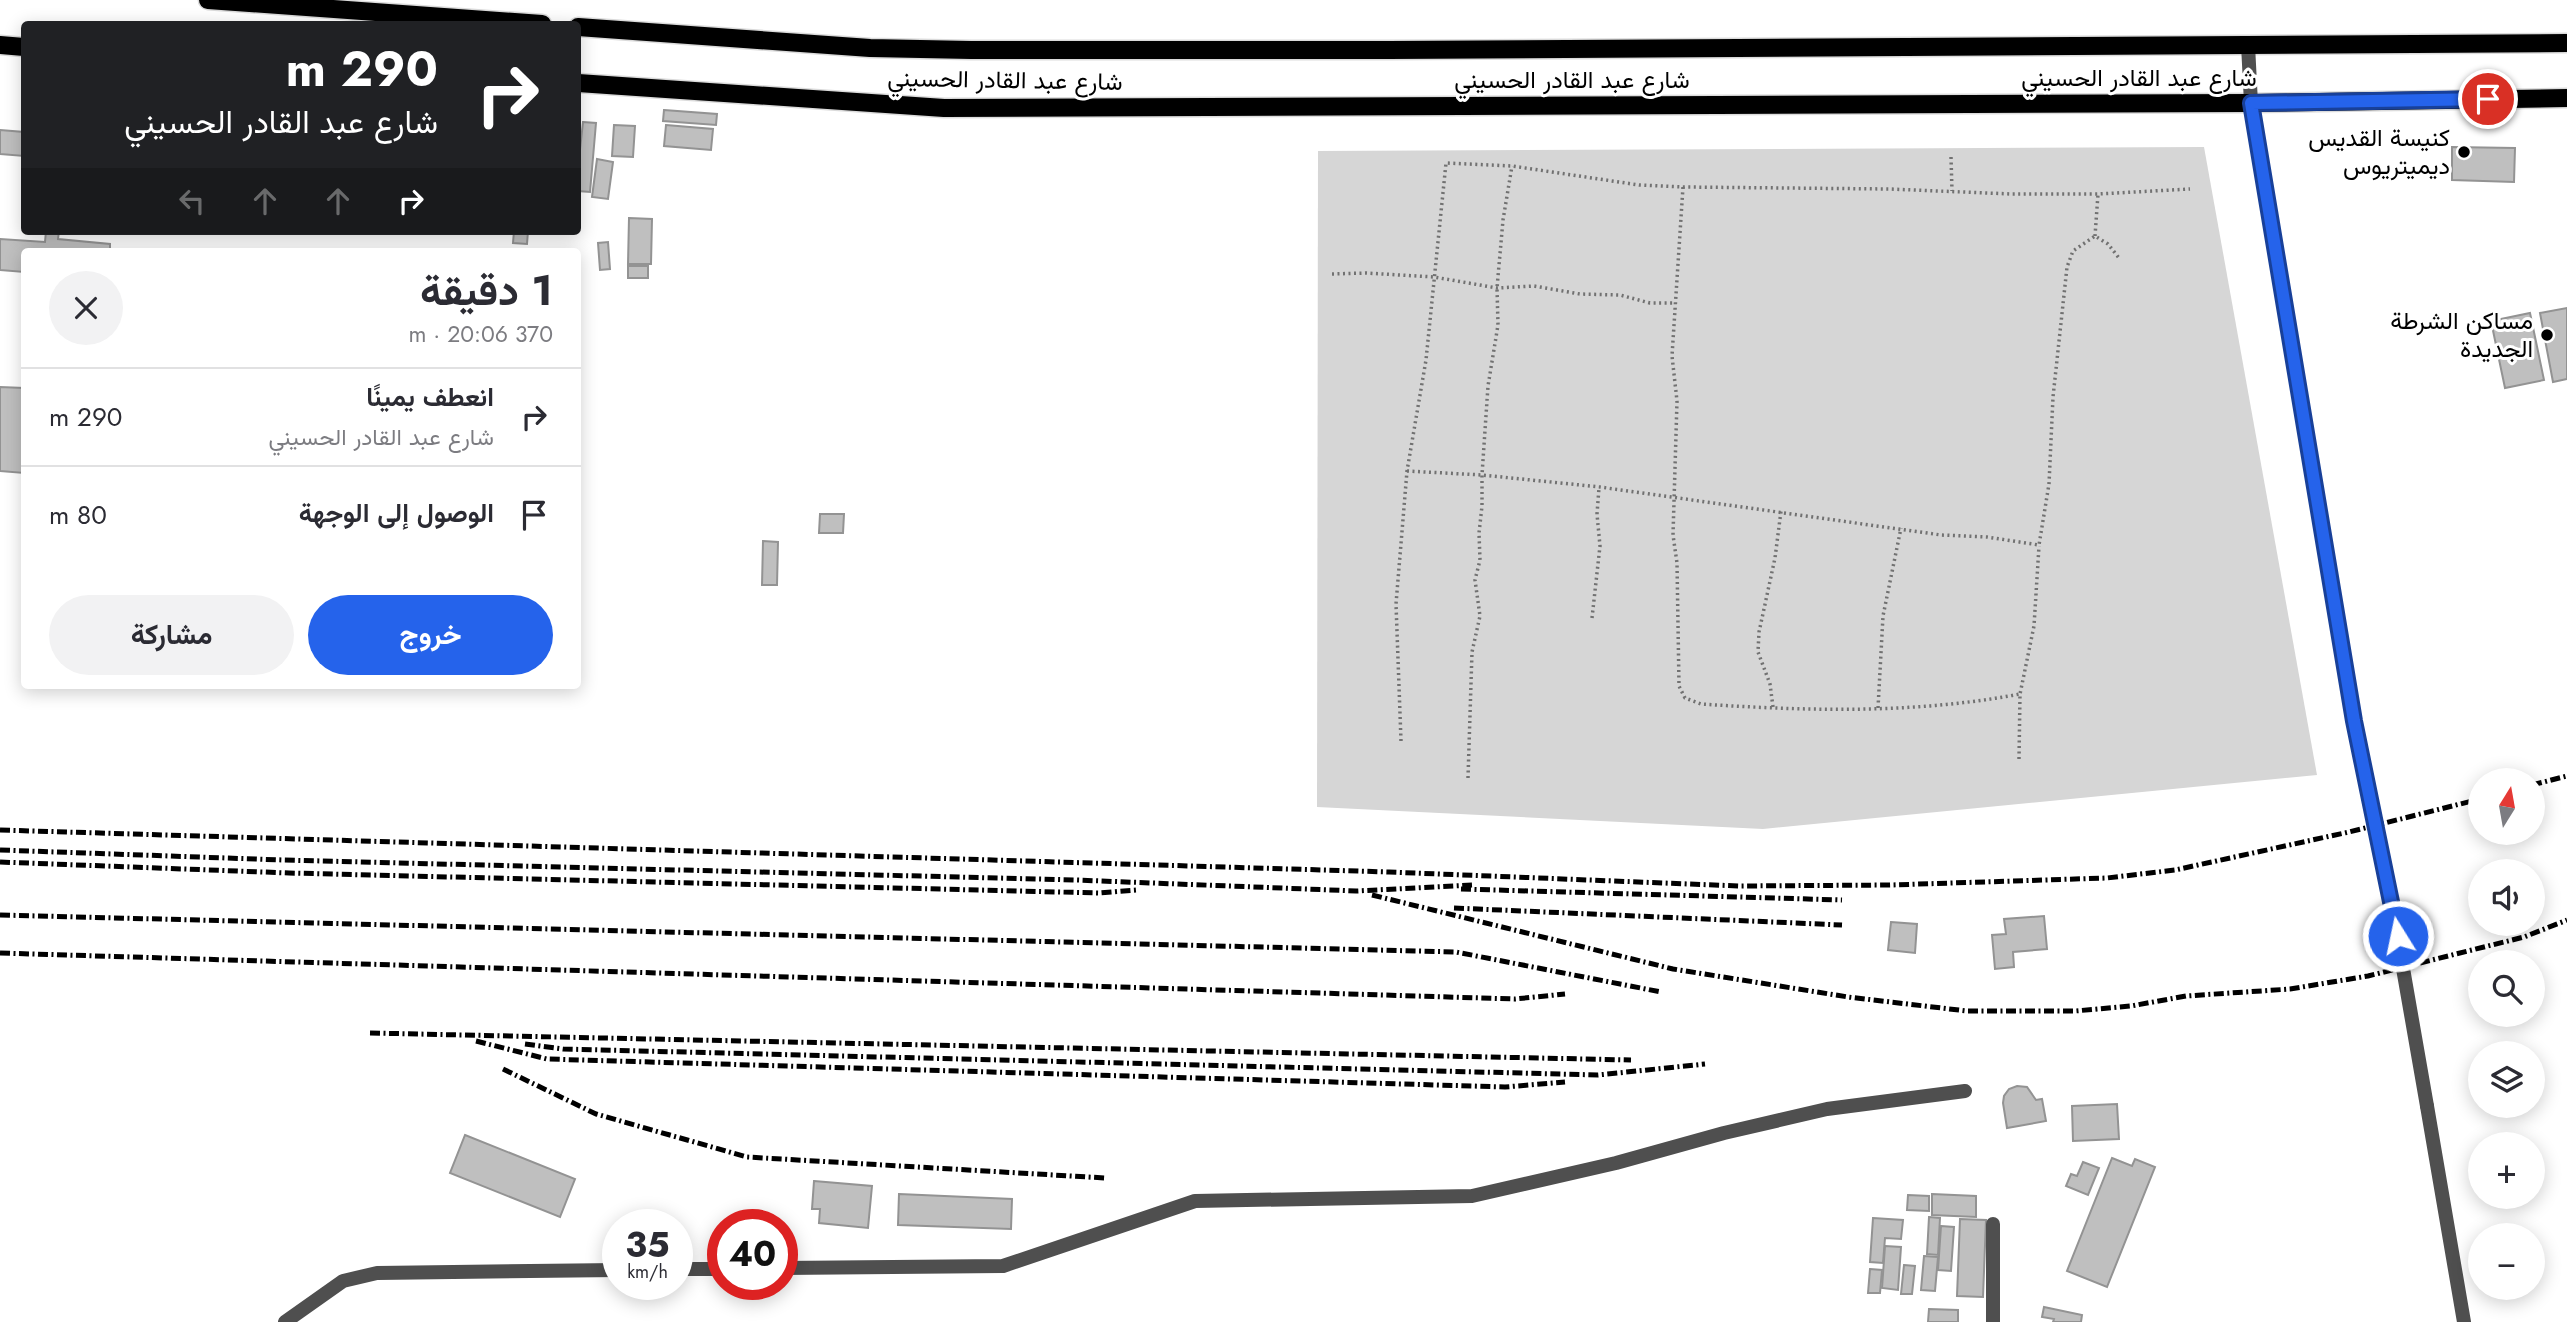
<!DOCTYPE html>
<html lang="ar">
<meta charset="utf-8">
<style>
:root{--surface:#fff;--page:#f2f2f3;--text:#2b2b33;--muted:#7c7c81;--line:#e1e1e2;--accent:#2563eb}
body{margin:0;font-family:Jost,Vazirmatn,sans-serif;background:var(--page);color:var(--text);direction:rtl;height:100vh;display:flex;flex-direction:column;font-size:26px;white-space:nowrap}
*{box-sizing:border-box;margin:0}
p{font-size:23px;color:var(--muted)}
.icon{flex:none;width:38px;height:38px;fill:none;stroke:currentColor;stroke-width:2;stroke-linecap:round;stroke-linejoin:round}
.map{position:relative;flex:1;overflow:hidden;direction:ltr}
.side{position:absolute;left:21px;top:248px;width:560px;height:441px;display:flex;flex-direction:column;background:var(--surface);border-radius:7px;box-shadow:0 4px 18px #0003;direction:rtl}
.side>*{flex:none}
.top-card{position:absolute;left:21px;top:21px;width:560px;height:214px;border-radius:7px;box-shadow:0 4px 18px #0003;direction:rtl;background:#202124;color:#fff;overflow:hidden}
.needle{width:46px;rotate:11deg}
.tools{position:absolute;left:2468px;top:768px;display:grid;gap:14px}
.tools a{display:grid;place-items:center;width:77px;height:77px;border-radius:50%;background:var(--surface);box-shadow:0 4px 18px #0003;font-size:35px}
.speed{position:absolute;left:602px;top:1209px;display:flex;gap:14px;font-size:35px;font-weight:700;text-align:center}
.speed>*{display:grid;place-content:center;width:91px;height:91px;border-radius:50%;background:var(--surface);box-shadow:0 4px 18px #0003;line-height:1}
.speed small{font-size:18px;font-weight:400}
.speed .limit{border:10px solid #d22;background:#fff;color:#111}
.pin{position:absolute;display:grid;place-items:center;width:60px;height:60px;color:#fff;margin:-30px;border:4px solid #fff;border-radius:50%;box-shadow:0 2px 7px #0007}
.me{position:absolute;width:77px;margin:-38px;rotate:350deg;stroke-linejoin:round;filter:drop-shadow(0 0 5px #0008)}
.turn{display:flex;align-items:center;gap:24px;height:147px;padding:0 28px;font-size:32px}
.turn .icon{width:91px;height:91px;stroke-width:2.5}
.turn b{display:block;font-size:49px;line-height:60px}
.lanes{display:flex;align-items:center;height:66px;padding:0 28px;background:#0003;justify-content:center;gap:35px;direction:ltr}
.lanes .off{opacity:.35}
.round{display:grid;place-items:center;flex:none;width:74px;height:74px;border-radius:37px;background:var(--page)}
.overview{display:flex;align-items:center;justify-content:space-between;height:119px;padding:0 28px}
h1{font-size:42px;font-weight:700;line-height:52px}
.button{display:flex;gap:14px;margin-top:auto;padding:14px 28px}
.button a{flex:1;height:80px;border-radius:42px;background:var(--accent);color:#fff;font-size:28px;font-weight:700;line-height:80px;text-align:center}
.button a+a{background:var(--page);color:var(--text)}
ul{padding:0;list-style:none}
li{display:flex;align-items:center;gap:21px;height:98px;padding:0 28px;border-top:2px solid var(--line)}
li div{flex:1}
li b{display:block;font-size:26px}
li em{font-style:normal}
.map>svg:first-child{display:block}
.green{fill:#d6d6d6}
.building{fill:#bfbfbf;stroke:#939393;stroke-width:2}
.lines{fill:none;stroke-linecap:round;stroke-linejoin:round}
.primary-casing{stroke:#dbdbdb;stroke-width:21}
.path{stroke:#717171;stroke-width:3.5;stroke-dasharray:2 3.5;stroke-linecap:butt}
.minor{stroke:#4f4f4f;stroke-width:14}
.tertiary{stroke:#4f4f4f;stroke-width:14}
.primary{stroke:#000;stroke-width:18}
.rail{stroke:#000;stroke-width:5;stroke-dasharray:10 3.5 2 3.5;stroke-linecap:butt}
.tertiary-bridge{stroke:#4f4f4f;stroke-width:14}
.route-casing{stroke:#184099;stroke-width:18}
.route{stroke:#2563eb;stroke-width:12}
.poi-dot{fill:#000;stroke:#fff;stroke-width:2.5}
.labels{text-anchor:middle;stroke-width:6;stroke-linejoin:round;paint-order:stroke}
.street-label{font-size:24px;fill:#000;stroke:#fff}
.poi-label{font-size:24px;fill:#000;stroke:#fff;text-anchor:end}
</style>
<div class="map">
<svg width="2567" height="1322" viewBox="0 0 2567 1322">
<rect width="100%" height="100%" fill="#fff"/>
<path class="green" d="M2204,147l113,628 -554,54 -446,-22 1,-656z"/>
<g class="building">
<path d="M664,110l53,4 -1,11 -53,-4z"/>
<path d="M583,122l13,1 -6,69 -12,-1v-23z"/>
<path d="M614,125l21,1 -2,31 -21,-1z"/>
<path d="M666,125l47,4 -2,21 -47,-4z"/>
<path d="M0,130l24,2v24l-24,-2z"/>
<path d="M2452,147l63,1 -1,34 -62,-2z"/>
<path d="M597,159l16,3 -5,37 -16,-2z"/>
<path d="M629,218l23,1 -1,45h-23z"/>
<path d="M46,231h13l-1,8 52,5v8h-86v20l-24,-2v-31l45,3z"/>
<path d="M514,231h14l-1,13 -14,-1z"/>
<path d="M608,242l2,27 -10,1 -2,-27z"/>
<rect x="628" y="266" width="20" height="12"/>
<path d="M2567,308v71l-14,3 -13,-69z"/>
<path d="M2530,313l14,67 -39,8 -14,-67z"/>
<path d="M0,387l24,1v85l-24,-2z"/>
<path d="M820,514h24l-1,19h-24z"/>
<path d="M763,541l15,1 -1,43h-15z"/>
<path d="M2044,916l3,33 -34,3 1,15 -19,2 -3,-34 14,-1 -2,-15z"/>
<path d="M1891,922l26,2 -2,29 -27,-3z"/>
<path d="M2017,1086l10,1 9,13 6,-1 4,22 -39,7 -4,-25 1,-7 5,-7z"/>
<path d="M2117,1104l2,35 -46,2 -1,-35z"/>
<path d="M465,1135l110,44 -15,38 -110,-44z"/>
<path d="M2112,1158l20,8 3,-7 20,8 -48,120 -40,-16z"/>
<path d="M2083,1162l16,6 -11,27 -22,-9 5,-12 6,2z"/>
<path d="M814,1181l58,5 -4,42 -49,-5 1,-14h-8z"/>
<path d="M899,1194l113,5 -1,30 -113,-4z"/>
<path d="M1932,1194l44,2v21l-44,-2z"/>
<path d="M1908,1195l21,1v15l-22,-1z"/>
<path d="M1929,1217l11,1 -2,37 -11,-1z"/>
<path d="M1873,1218l30,2 -2,19 -16,-1 -2,25 -13,-1z"/>
<path d="M1960,1219l26,1 -3,77 -26,-1z"/>
<path d="M1941,1226l13,1 -3,44 -13,-1z"/>
<path d="M1885,1246l16,1 -3,43 -16,-2z"/>
<path d="M1924,1256l14,1 -3,34 -14,-1z"/>
<path d="M1904,1265l11,1 -3,28h-11z"/>
<path d="M1870,1269l12,1 -2,23h-12z"/>
<path d="M2044,1307l38,8 -1,7h-28l1,-3 -12,-2z"/>
<path d="M1929,1309l29,1v12h-30z"/>
</g>
<g class="lines">
<g class="primary-casing">
<g id="primary">
<path d="M208,0l334,24"/>
<path d="M578,27l292,21 101,2h418l1178,-7"/>
<path d="M0,45l24,2"/>
<path d="M578,83l366,25 1307,-5 316,-5"/>
</g>
</g>
<g class="path">
<path d="M1951,157l1,34"/>
<path d="M1683,187l-11,169 5,45 -4,134 4,28 2,123 6,12 16,6c106,7 214,10 319,-10"/>
<path d="M2095,236l3,-42"/>
<path d="M1332,274l34,-1 68,4 63,11 37,-2 46,8 40,1 30,8h24"/>
<path d="M1407,471l75,4 118,12 341,48 46,2 52,8 10,-61 4,-87 14,-130 6,-16 22,-15 13,8 11,14"/>
<path d="M1592,618l8,-72 -3,-32 2,-26"/>
<path d="M1773,707l-3,-23 -12,-32 1,-20 16,-74 6,-47"/>
<path d="M1878,708l5,-92 18,-88"/>
<path d="M1401,741l-5,-137 11,-133 19,-111 20,-197 66,3 127,19 44,2 206,2 123,5h86l92,-5"/>
<path d="M2019,759l1,-65 14,-68 5,-80"/>
<path d="M1468,778l4,-126 8,-36 -5,-36 5,-20 -1,-27 3,-27v-31l6,-89 10,-61 -1,-37 6,-68 9,-54"/>
</g>
<g class="minor">
<path d="M782,1268l221,-2 192,-65 277,-5 144,-33 108,-30 103,-24 138,-18"/>
<path d="M677,1269h46"/>
<path d="M285,1322l58,-41 34,-8 241,-3"/>
<path d="M1993,1322v-98"/>
</g>
<g class="tertiary">
<path d="M2248,45l3,58 103,618"/>
<path d="M2427,1106l37,216"/>
</g>
<use href="#primary" class="primary"/>
<g class="rail">
<path d="M2532,785l35,-9"/>
<path d="M0,830l1389,42 350,14 151,-1 217,-7 68,-8 174,-38 131,-33"/>
<path d="M0,850l283,10 793,20 280,11 116,-6"/>
<path d="M0,862l289,11 810,20 38,-3"/>
<path d="M1461,889l381,11"/>
<path d="M1372,895l301,74 175,28 119,14h108l56,-5 55,-10 104,-7 78,-13 156,-39 43,-17"/>
<path d="M1454,908l388,17"/>
<path d="M0,915l1456,37 205,40"/>
<path d="M0,953l1515,46 50,-5"/>
<path d="M370,1033l1261,27"/>
<path d="M476,1041l71,18 958,28 60,-5"/>
<path d="M525,1044l38,5 1035,26 107,-11"/>
<path d="M503,1069l93,45 151,43 358,21"/>
</g>
<path class="tertiary-bridge" d="M2354,721l39,190 34,195"/>
</g>
<g class="lines">
<g class="route-casing">
<path id="route" d="M2398,936l-44,-215 -103,-618 237,-4"/>
</g>
<use href="#route" class="route"/>
</g>
<g class="poi-dot">
<circle cx="2464" cy="152" r="7"/>
<circle cx="2547" cy="335" r="7"/>
</g>
<g class="labels">
<g class="street-label">
<text x="2139" y="86">شارع عبد القادر الحسيني</text>
<text transform="translate(1005 80) rotate(1)" y="8">شارع عبد القادر الحسيني</text>
<text x="1572" y="88">شارع عبد القادر الحسيني</text>
</g>
<g class="poi-label">
<text x="2450" y="146">كنيسة القديس<tspan x="2450" dy="28">ديميتريوس</tspan></text>
<text x="2533" y="329">مساكن الشرطة<tspan x="2533" dy="28">الجديدة</tspan></text>
</g>
</g>
</svg>
<div class="tools">
<a><svg class="needle" viewBox="-14 -14 28 28"><path d="M0-13l5 13h-10z" fill="#e53935"/><path d="M0 13l5-13h-10z" fill="#7c7c81"/></svg></a>
<a><svg class="icon" aria-label="sound" viewBox="0 0 24 24"><path d="M4 9h4l5-4v14l-5-4H4zM17 9q2 3 0 6"/></svg></a>
<a><svg class="icon" aria-label="search" viewBox="0 0 24 24"><circle cx="10" cy="10" r="6"/><path d="M15 15l6 6"/></svg></a>
<a><svg class="icon" aria-label="layers" viewBox="0 0 24 24"><path d="M12 4l9 5-9 5-9-5zM3 14l9 5 9-5"/></svg></a>
<a>+</a>
<a>−</a>
</div>
<div class="speed"><div>35<small>km/h</small></div><div class="limit">40</div></div>
<div class="pin" style="left:2488px;top:99px;background:#d93025"><svg class="icon" aria-label="arrive" viewBox="0 0 24 24"><path d="M6 21V4h12l-3 4 3 4H6"/></svg></div>
<svg class="me" style="left:2398px;top:936px" viewBox="-20 -20 40 40"><circle r="17" fill="#2563eb" stroke="#fff" stroke-width="3"/><path d="M0-11L8 9 0 5-8 9z" fill="#fff"/></svg>
<div class="top-card">
<div class="turn"><svg class="icon" aria-label="right" viewBox="0 0 24 24"><path d="M7 20v-9h11M14 6l5 5-5 5"/></svg><div><b>290 m</b>شارع عبد القادر الحسيني</div></div>
<div class="lanes"><svg class="icon off" aria-label="left" viewBox="0 0 24 24"><path d="M17 20v-9H6M10 6l-5 5 5 5"/></svg><svg class="icon off" aria-label="ahead" viewBox="0 0 24 24"><path d="M12 20V5M6 11l6-6 6 6"/></svg><svg class="icon off" aria-label="ahead" viewBox="0 0 24 24"><path d="M12 20V5M6 11l6-6 6 6"/></svg><svg class="icon" aria-label="right" viewBox="0 0 24 24"><path d="M7 20v-9h11M14 6l5 5-5 5"/></svg></div>
</div>
<section class="side">
<div class="overview"><div><h1>1 دقيقة</h1><p>370 m · 20:06</p></div><a class="round"><svg class="icon" aria-label="close" viewBox="0 0 24 24"><path d="M6 6l12 12M18 6L6 18"/></svg></a></div>
<ul>
<li><svg class="icon" aria-label="right" viewBox="0 0 24 24"><path d="M7 20v-9h11M14 6l5 5-5 5"/></svg><div><b>انعطف يمينًا</b><p>شارع عبد القادر الحسيني</p></div><em>290 m</em></li>
<li><svg class="icon" aria-label="arrive" viewBox="0 0 24 24"><path d="M6 21V4h12l-3 4 3 4H6"/></svg><div><b>الوصول إلى الوجهة</b></div><em>80 m</em></li>
</ul>
<div class="button"><a>خروج</a><a>مشاركة</a></div>
</section>
</div>
